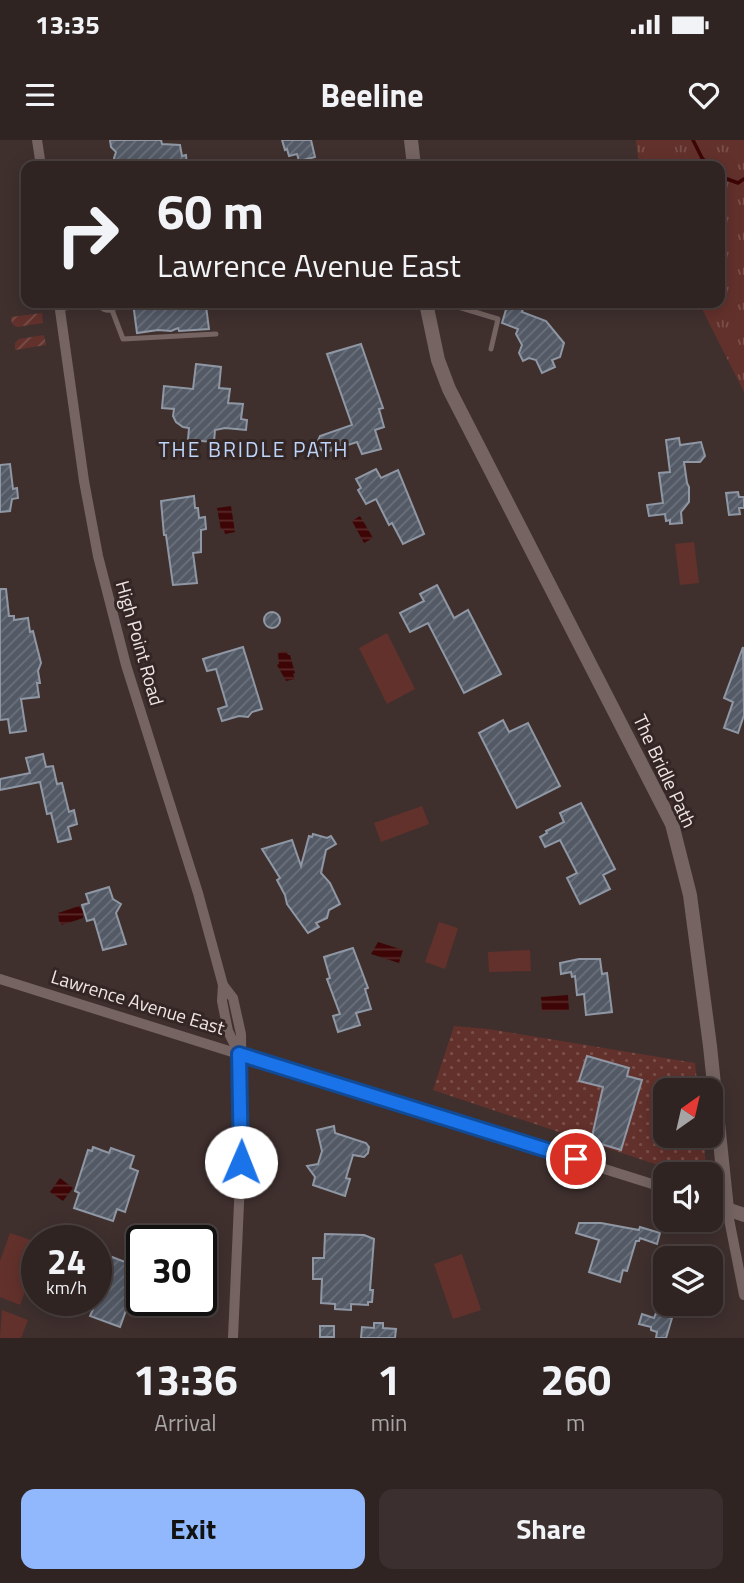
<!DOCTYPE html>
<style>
:root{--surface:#2f2422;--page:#3b302f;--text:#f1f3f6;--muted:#a7a4a5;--line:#4a4140;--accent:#91b8fd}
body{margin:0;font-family:"Titillium Web",sans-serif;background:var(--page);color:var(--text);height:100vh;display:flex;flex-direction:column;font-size:26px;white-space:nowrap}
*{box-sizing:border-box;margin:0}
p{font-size:23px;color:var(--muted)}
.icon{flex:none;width:38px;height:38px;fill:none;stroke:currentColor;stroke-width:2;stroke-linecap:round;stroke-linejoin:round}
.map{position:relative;height:1198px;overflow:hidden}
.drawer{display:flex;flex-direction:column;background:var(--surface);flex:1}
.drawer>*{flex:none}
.banner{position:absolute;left:21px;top:21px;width:704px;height:147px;border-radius:14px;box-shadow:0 4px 18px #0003,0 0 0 2px var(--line);background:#2f2422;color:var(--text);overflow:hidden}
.needle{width:46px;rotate:34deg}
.buttons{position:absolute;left:653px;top:938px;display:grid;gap:14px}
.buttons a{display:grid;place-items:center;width:70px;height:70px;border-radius:14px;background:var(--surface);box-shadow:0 4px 18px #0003,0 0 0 2px var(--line);font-size:35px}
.speed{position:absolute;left:21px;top:1085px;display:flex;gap:14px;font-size:35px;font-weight:700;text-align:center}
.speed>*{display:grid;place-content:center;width:91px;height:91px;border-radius:50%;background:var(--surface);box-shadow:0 4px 18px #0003,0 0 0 2px var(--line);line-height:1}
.speed small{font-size:18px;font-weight:400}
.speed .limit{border:4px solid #111;border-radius:10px;background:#fff;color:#111}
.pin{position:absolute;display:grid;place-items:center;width:60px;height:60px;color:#fff;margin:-30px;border:4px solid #fff;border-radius:50%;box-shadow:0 2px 7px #0007}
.me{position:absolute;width:77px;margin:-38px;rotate:1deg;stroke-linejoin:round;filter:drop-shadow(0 0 5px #0008)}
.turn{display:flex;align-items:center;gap:24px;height:147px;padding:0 21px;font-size:32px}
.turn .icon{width:91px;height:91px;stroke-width:2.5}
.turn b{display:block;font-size:49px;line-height:60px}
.eta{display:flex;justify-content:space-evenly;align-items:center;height:119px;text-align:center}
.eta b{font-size:42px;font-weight:700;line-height:49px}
.cta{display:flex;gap:14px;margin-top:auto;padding:14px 21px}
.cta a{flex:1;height:80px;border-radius:14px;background:var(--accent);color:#111;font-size:28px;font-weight:700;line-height:80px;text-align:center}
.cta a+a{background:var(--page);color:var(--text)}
.status{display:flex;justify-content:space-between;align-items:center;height:49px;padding:0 35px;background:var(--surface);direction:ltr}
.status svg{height:19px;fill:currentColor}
header{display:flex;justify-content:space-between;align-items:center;height:91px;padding:0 21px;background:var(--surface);font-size:32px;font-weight:700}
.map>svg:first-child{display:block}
.grass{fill:url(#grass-dots)}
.park{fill:url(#park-tufts)}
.garden{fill:url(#garden-furrows)}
.pitch{fill:#63312c}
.water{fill:url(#water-rules)}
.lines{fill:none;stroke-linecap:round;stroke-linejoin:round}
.stream{stroke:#3d0505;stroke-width:3.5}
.building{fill:url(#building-hatch);stroke:#8f97a4;stroke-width:2}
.service{stroke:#756461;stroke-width:5}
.minor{stroke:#756461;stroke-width:10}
.tertiary{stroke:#756461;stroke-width:14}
.route-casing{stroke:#114b97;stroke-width:18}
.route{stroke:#1a73e8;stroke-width:12}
.labels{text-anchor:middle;stroke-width:6;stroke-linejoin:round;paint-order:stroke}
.street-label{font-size:19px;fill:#efe5e4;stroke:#342624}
.neighbourhood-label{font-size:21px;letter-spacing:2px;fill:#bdd4fb;stroke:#342624}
</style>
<div class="status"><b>13:35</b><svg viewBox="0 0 49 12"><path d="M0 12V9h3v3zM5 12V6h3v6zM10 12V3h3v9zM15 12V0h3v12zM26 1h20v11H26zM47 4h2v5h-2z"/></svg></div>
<header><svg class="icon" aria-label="menu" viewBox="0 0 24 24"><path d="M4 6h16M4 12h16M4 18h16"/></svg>Beeline<svg class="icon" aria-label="heart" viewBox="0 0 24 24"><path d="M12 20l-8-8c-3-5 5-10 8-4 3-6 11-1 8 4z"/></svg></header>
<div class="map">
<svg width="744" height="1198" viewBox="0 0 744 1198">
<defs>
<pattern id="grass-dots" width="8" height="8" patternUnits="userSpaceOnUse" patternTransform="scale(1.75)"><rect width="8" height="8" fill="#63312c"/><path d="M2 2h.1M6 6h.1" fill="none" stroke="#7a4f4a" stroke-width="1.8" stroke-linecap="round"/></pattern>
<pattern id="park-tufts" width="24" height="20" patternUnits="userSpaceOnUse" patternTransform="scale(1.75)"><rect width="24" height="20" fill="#63312c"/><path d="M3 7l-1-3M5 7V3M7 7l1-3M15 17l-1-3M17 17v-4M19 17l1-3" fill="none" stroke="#7a4f4a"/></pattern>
<pattern id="garden-furrows" width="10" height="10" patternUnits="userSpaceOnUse" patternTransform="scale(1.75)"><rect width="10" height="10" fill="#63312c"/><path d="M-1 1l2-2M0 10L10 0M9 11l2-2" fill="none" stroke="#7a4f4a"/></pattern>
<pattern id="water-rules" width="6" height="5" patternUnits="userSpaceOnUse" patternTransform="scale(1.75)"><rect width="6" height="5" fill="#3d0505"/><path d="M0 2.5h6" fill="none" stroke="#592929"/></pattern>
<pattern id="building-hatch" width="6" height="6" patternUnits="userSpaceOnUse" patternTransform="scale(1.75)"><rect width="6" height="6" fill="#535a66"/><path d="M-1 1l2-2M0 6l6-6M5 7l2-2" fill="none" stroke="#6c727c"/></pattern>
</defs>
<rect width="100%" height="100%" fill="#3f302e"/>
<path class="grass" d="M454,886l34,3 207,34 3,27h-33v46h38l4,38h-22l-252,-84z"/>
<path class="park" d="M636,0h108v252l-45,-89h20v-137h-80z"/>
<g class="garden">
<path d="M42,173l1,10 -26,4 -5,-3 -1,-7z"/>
<path d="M44,195l2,10 -31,5v-7l4,-4z"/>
</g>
<g class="pitch">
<path d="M694,402l5,41 -19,2 -5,-41z"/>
<path d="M387,493l28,56 -28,15 -28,-56z"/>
<path d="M422,666l7,18 -48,18 -7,-19z"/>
<path d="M439,782l19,6 -13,41 -20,-7z"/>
<path d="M530,810l1,21 -42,1 -1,-20z"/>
<path d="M10,1093l27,9v17l-17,46 -20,-8v-36z"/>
<path d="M462,1114l19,56 -28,9 -19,-55z"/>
<path d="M2,1170l26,10 -7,18h-21z"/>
</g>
<g class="water">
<path d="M231,366l4,26 -10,2 -1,-4h-3l-4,-22z"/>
<path d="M360,376l13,22 -9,5 -12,-22z"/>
<path d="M286,511l2,4h2l5,18 -2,1 2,5 -9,2 -9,-16 2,-1 -1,-11z"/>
<path d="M79,766l4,5v7l-21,7 -3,-4 -1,-8z"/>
<path d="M378,802l25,8 -4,13 -28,-9z"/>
<path d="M568,855l1,15 -27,1 -1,-14z"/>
<path d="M60,1038l13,10 -10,13 -13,-9z"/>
</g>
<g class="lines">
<g class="stream">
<path d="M693,0l9,18 7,8"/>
<path d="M719,36l19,7 6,-4"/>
</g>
</g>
<g class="building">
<path d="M110,0h51l1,4 18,1 2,11 4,-1 1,11h-35l-3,-3 -33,3 -2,-8 2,-6 -5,-5z"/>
<path d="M282,0h29l4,17 -16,4 -2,-7 -8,2 -2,-7 -2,1z"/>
<path d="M133,163h43l1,5 29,-2 3,23 -30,2 -1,-3 -7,3 -13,-1 -21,3z"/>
<path d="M508,163h16l-2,9 24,9 18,22 -4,14 -8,3 3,7 -13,6 -6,-13 -7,-2 -6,3 -4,-8 3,-8 -6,-11 2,-5 -16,-6z"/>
<path d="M361,204l22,64 -4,1 5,18 -9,3 6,19 -19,5 -5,-12 -31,10 -7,-3 -2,-6 3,-7 32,-11 -25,-71z"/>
<path d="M196,224l25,3 -2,21 11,1 -2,14 15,1 -2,15 6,1 -1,10 -21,-2 -10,2 -1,12 -26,-2 1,-12 -6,-1 -7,-5 -3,-6 1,-7 -12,-1 2,-22 29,3z"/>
<path d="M679,298l1,7 21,-3 4,14 -5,6h-16l3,21 2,4v15l-8,10 1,11 -12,1v-4l-4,1 -1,-7 -16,2 -2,-11 16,-2 -4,-30 11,-1 -4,-32z"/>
<path d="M10,324l3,25 4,-1 1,10 -6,1 -2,12 -10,1v-47z"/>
<path d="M376,329l5,9 17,-8 26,64 -21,10 -11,-21 -3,2 -13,-26 -10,5 -8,-14 3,-2 -5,-9z"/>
<path d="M738,352l1,5h5v11h-5l1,6 -11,1 -3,-22z"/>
<path d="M194,356l1,12h3l1,10 6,-1 1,12 -5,1v22l-8,1 4,30 -24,2 -7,-50h-2l-3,-34z"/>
<path d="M437,445l17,33 14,-8 33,64 -37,19 -36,-70 -18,9 -10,-19 24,-12 -4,-7z"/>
<path d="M0,449h6l3,27h5v4l14,-2 2,14 3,-1 8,32 -3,8 2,12h-3l2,14 -18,2 5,32 -16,2 -2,-14 -8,1z"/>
<circle cx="272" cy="480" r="8"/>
<path d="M243,507l19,62 -10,3 -4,5 -9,-1 -17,5 -4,-12 9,-3 -11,-37 -9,2 -4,-12z"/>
<path d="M743,507l1,68 -6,18 -14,-5 9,-26 -9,-4z"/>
<path d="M503,580l6,12 19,-9 32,63 -43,22 -38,-75z"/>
<path d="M43,614l3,13 7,-1 4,18 5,-1 7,29 5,-2 3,14 -9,3 3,12 -13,3 -7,-29 -4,1 -7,-32 -40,8v-11l30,-6 -4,-15z"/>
<path d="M581,663l34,66 -12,6 7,14 -30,15 -13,-26 10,-5 -17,-33 -15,7 -5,-10 7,-4 -1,-2 18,-9 -4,-9z"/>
<path d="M313,694l14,4 4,-2 5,8 -10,6 -5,23 9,10 10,21 -11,6 -2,8 -11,5 3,4 -11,6 -21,-29 -2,-9 -8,-15 3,-2 -18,-29 30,-9 9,26 8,-30 3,1z"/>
<path d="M109,747l4,12 8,5 -5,9 10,31 -23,6 -9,-31 -7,2 -5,-16 7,-2 -3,-9z"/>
<path d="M353,808l15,40 -3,1 6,20 -15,4 4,12 -22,7 -5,-16 7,-2 -13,-35 3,-1 -6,-21z"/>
<path d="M579,819h21l2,15 5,-1 5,39 -26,3 -2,-21 -7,1 -2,-19 -3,1 -1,-5 -10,2 -1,-11z"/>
<path d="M587,916l42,12 -2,8 15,4 -21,70 -30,-9 12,-54 -24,-6z"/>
<path d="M334,986l1,7 31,10 3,4 -1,6 -4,4 -11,-2 -7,23 4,1 -5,17 -32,-11 2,-8 -8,-11 11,-2 4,-13 -5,-21z"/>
<path d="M93,1007l16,6 2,-5 23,8 -4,12 8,3 -13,41 -8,-3 -4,12 -39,-13 5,-15 -4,-2 13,-41 4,1z"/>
<path d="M579,1083h22l38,7 1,-3 20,6 -3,11 -17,-6 -1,3h-3l-9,30 -4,-1 -3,12 -31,-10 10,-32 -23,-7z"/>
<path d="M325,1094l39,1 10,4 -4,51h3l-1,12h-4v3l-17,-1v6l-16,-1v-5l-14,-1 1,-24h-9v-21h11z"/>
<path d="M112,1117l29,11 -8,22 2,2 -4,11 -2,-1 -9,25 -30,-11 5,-11 -2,-1 1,-4h2v-23l6,2z"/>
<path d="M656,1173l16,5 -6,20h-10l1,-6 -6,-2v-3l-12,-3 3,-10 12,4z"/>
<path d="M374,1183h9v5l13,1 -1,9h-34l1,-11 12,1z"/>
<rect x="320" y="1186" width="14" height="11"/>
</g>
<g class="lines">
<g class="service">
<path d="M100,163l3,6c7,3 12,1 15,-6"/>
<path d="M445,163l53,16 -7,30"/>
<path d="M60,169l31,-6"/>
<path d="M112,170l11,29 93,-5"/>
</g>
<g class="minor">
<path d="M37,0l4,26"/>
<path d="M59,163l25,178 14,75 28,109 72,228 25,92 -1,16 6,30 11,23"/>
<path d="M0,839l665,209"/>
<path d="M223,845l10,13 8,36 1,102 -9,202"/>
<path d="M710,1063l17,6 17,86"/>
</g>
<g class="tertiary">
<path d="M411,0l3,26"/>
<path d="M426,163l12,57 11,29 223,435 18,71 20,151 17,163 17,6"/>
</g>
</g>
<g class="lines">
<g class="route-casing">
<path id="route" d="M241,1022l-2,-108 337,105"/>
</g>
<use href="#route" class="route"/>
</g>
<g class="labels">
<g class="street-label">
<text transform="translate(140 503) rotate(74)" y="7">High Point Road</text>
<text transform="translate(665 631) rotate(65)" y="7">The Bridle Path</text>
<text transform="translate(138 862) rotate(17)" y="7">Lawrence Avenue East</text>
</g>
<g class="neighbourhood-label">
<text x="254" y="317">THE BRIDLE PATH</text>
</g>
</g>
</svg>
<div class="buttons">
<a><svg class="needle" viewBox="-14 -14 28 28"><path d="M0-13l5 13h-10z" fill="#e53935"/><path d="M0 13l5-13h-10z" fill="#a7a4a5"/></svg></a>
<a><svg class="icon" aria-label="sound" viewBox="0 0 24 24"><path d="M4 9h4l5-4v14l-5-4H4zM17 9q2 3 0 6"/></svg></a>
<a><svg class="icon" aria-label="layers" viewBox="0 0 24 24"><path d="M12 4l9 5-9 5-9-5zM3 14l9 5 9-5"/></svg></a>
</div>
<div class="speed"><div>24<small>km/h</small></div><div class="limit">30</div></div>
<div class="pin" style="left:576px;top:1019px;background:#d93025"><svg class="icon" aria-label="arrive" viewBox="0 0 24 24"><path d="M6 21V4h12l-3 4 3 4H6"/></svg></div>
<svg class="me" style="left:241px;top:1022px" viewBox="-20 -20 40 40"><circle r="19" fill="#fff"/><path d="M0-13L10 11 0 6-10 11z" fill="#1a73e8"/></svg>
<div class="banner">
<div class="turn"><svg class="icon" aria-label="right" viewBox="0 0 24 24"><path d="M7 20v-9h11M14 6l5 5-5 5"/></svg><div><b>60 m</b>Lawrence Avenue East</div></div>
</div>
</div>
<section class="drawer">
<div class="eta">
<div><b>13:36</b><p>Arrival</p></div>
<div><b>1</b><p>min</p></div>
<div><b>260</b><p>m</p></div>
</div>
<div class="cta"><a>Exit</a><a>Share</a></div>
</section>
